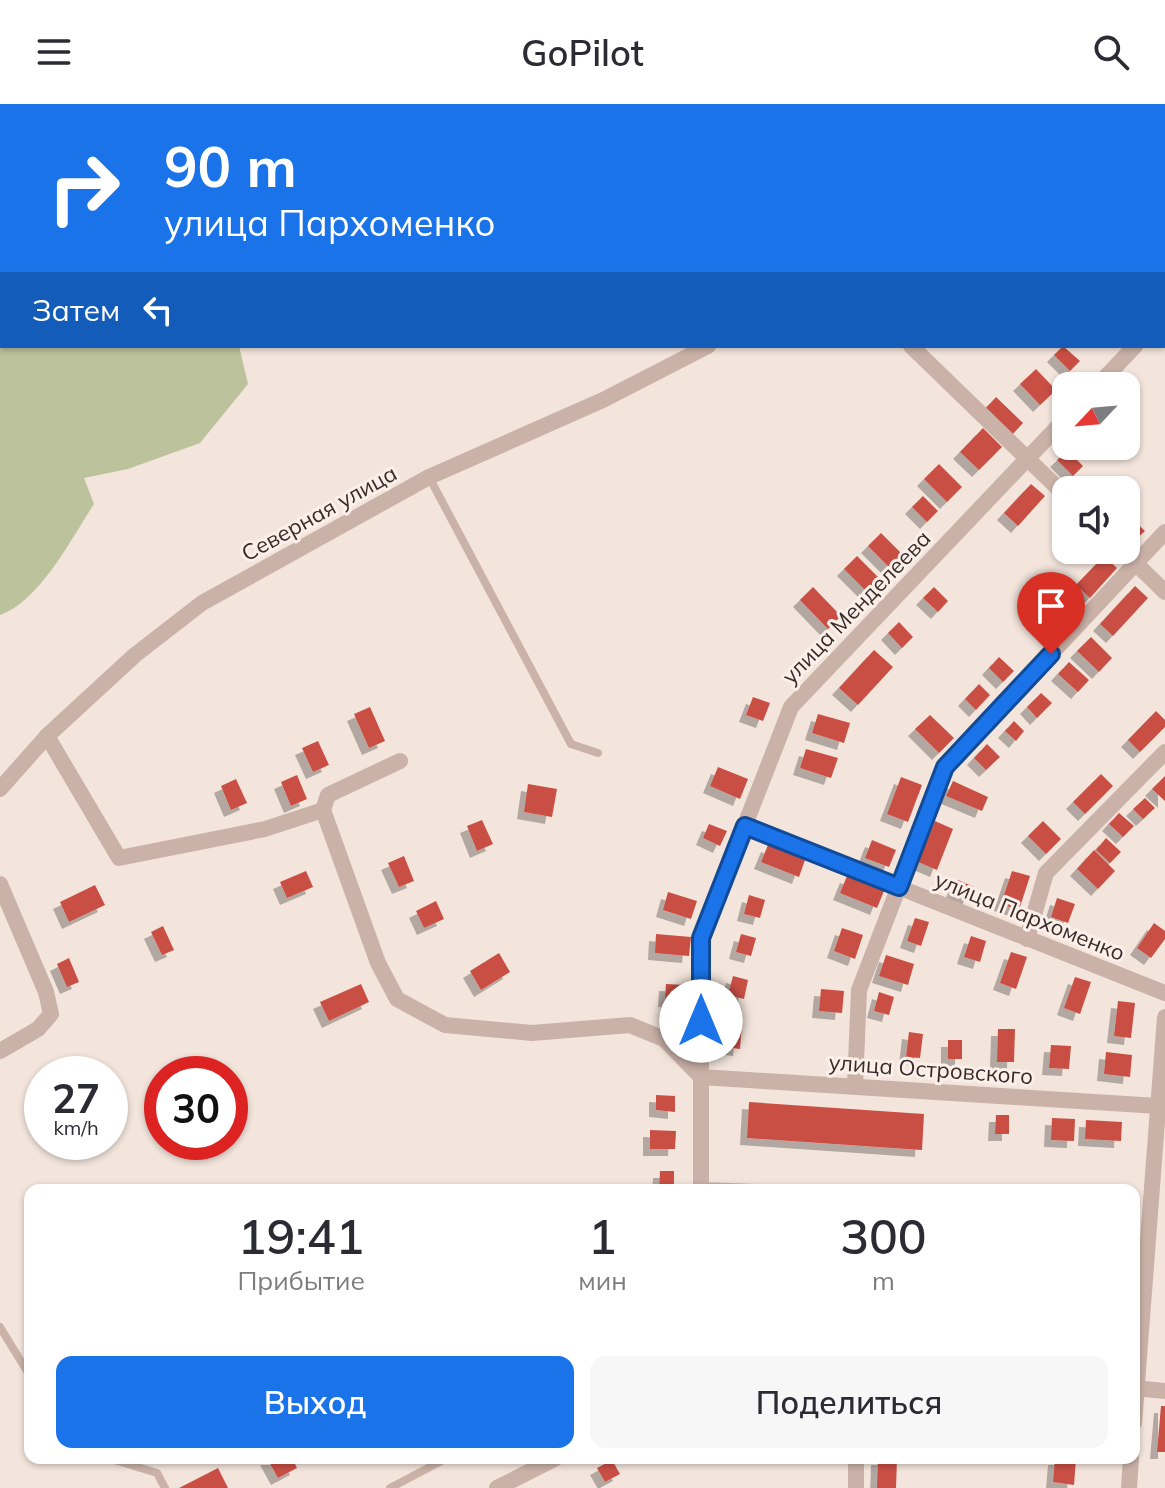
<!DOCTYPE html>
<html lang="ru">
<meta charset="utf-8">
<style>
:root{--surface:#fff;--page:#f7f7f7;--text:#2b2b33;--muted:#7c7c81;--accent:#1a73e8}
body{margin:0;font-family:Mulish,sans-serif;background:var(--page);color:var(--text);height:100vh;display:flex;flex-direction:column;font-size:30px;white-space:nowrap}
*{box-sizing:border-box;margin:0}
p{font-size:26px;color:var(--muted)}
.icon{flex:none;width:44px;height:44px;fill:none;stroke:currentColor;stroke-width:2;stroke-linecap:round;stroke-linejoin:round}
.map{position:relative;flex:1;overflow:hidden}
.details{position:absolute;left:24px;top:1080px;width:1116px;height:280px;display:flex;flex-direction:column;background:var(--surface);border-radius:16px;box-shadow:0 2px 6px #0004}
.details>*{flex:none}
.hud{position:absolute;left:0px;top:0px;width:1166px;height:244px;box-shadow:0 2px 6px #0004;background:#1a73e8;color:#fff;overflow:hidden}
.needle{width:52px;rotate:244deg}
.controls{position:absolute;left:1052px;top:268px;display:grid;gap:16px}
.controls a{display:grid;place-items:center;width:88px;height:88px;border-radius:16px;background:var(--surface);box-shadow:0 2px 6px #0004;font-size:40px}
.speed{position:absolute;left:24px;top:952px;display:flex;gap:16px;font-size:40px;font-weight:700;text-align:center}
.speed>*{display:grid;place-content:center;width:104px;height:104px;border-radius:50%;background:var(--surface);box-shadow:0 2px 6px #0004;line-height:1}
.speed small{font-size:20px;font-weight:400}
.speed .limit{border:12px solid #d22;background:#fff;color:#111}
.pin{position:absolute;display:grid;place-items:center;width:68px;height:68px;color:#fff;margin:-82px -34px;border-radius:50% 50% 50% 0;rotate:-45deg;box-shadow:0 0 8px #0007}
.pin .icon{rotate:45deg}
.me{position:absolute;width:88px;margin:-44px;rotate:0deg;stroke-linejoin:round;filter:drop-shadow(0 0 6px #0008)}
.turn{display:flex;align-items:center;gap:28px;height:168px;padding:0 32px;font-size:36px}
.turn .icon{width:104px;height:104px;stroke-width:2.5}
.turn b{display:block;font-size:56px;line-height:68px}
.then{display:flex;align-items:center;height:76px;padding:0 32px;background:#0003;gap:16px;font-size:30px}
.eta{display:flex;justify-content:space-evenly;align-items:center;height:136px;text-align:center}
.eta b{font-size:48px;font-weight:600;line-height:56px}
.cta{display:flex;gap:16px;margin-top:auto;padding:16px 32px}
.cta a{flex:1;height:92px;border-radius:16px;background:var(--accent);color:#fff;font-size:32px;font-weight:600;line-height:92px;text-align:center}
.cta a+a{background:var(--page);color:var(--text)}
header{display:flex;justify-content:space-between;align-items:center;height:104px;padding:0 32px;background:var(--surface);font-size:36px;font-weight:600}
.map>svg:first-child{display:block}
.green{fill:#bbc29c}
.building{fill:#c95044;filter:url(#shadow)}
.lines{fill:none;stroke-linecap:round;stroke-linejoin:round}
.lane{stroke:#cbb2a8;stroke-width:8}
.street{stroke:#cbb2a8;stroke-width:16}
.route-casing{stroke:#114b97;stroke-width:20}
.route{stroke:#1a73e8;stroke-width:14}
.labels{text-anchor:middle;stroke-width:6;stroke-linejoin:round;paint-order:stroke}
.street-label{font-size:22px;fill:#382b28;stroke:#faefe9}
</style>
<header><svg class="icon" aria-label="menu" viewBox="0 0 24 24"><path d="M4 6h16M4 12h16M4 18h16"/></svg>GoPilot<svg class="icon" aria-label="search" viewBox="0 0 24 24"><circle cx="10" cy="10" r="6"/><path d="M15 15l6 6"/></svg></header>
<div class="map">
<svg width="1165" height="1384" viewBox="0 0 1165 1384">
<defs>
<filter id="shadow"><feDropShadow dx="-7" dy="7" stdDeviation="0" flood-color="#0004"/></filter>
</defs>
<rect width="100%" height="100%" fill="#f3e5dc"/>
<path class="green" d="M0,0l482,2h-480v240h237l9,38 -48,59 -72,26 -44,9 10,26c-23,35 -54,97 -94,111z"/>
<g class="building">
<path d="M1063,242l17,15 -10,10 -16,-16z"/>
<path d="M1036,265l20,21 -16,15 -20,-21z"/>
<path d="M996,293l27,26 -11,12 -27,-26z"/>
<path d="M983,324l19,19 -23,23 -19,-18z"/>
<path d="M1066,332v10l20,2 -11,10 8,8 -10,10 -16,-16 11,-10 -8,-8z"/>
<path d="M939,360l23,23 -15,15 -23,-23z"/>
<path d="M1031,380l14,12 -27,30 -14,-13z"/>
<path d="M923,392l15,15 -11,11 -15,-15z"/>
<path d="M1126,409l19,18 -12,11 -7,-7z"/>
<path d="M881,429l23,23 -13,13 -23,-23z"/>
<path d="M857,452l22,22 -13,13 -22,-22z"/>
<path d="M1104,452l13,12 -27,30 -14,-13z"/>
<path d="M1135,482l13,12 -35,38 -13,-12z"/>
<path d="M813,483l28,29 -13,13 -28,-29z"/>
<path d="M934,483l14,14 -10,11 -15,-14z"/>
<path d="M1051,501l11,11 -14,15 -11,-11z"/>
<path d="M899,518l14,15 -11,11 -14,-15z"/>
<path d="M1091,533l21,21 -13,14 -22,-21z"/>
<path d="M874,546l19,17 -35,38 -19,-17z"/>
<path d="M999,553l15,14 -11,11 -14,-14z"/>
<path d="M1069,558l20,18 -11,12 -20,-18z"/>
<path d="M979,580l11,11 -14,15 -11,-11z"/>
<path d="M1041,589l11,10 -15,15 -10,-11z"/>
<path d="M753,593l17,6 -7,18 -17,-6z"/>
<path d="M370,603l15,34 -16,7 -15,-34z"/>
<path d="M1156,607l9,9v7l-25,25 -12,-12z"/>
<path d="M818,610l32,9 -6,20 -32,-10z"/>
<path d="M930,611l24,23 -15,15 -24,-24z"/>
<path d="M1014,617l10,10 -8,10 -11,-10z"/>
<path d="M318,637l11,24 -16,7 -11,-24z"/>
<path d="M987,640l13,13 -14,13 -12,-12z"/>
<path d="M806,645l32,9 -7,20 -31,-10z"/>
<path d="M718,663l30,12 -8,20 -30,-13z"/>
<path d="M1101,670l12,12 -28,28 -12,-12z"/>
<path d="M297,671l10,24 -16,7 -10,-24z"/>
<path d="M1165,672v25l-13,-12z"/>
<path d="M901,673l21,8 -14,37 -21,-8z"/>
<path d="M236,675l11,24 -16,7 -10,-24z"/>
<path d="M953,677l35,16 -6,14 -36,-15z"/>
<path d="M528,680l29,5 -5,28 -28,-5z"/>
<path d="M1145,694l10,10 -12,11 -10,-10z"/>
<path d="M1119,709l15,13 -11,11 -14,-13z"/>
<path d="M482,716l11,24 -16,7 -10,-25z"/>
<path d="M935,717l18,8 -16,41 -19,-8z"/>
<path d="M1043,717l18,18 -15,15 -18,-18z"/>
<path d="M709,720l18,7 -7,15 -17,-8z"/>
<path d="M1106,734l15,14 -11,11 -14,-13z"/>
<path d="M872,736l24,10 -7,17 -24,-9z"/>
<path d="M768,741l37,15 -6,17 -38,-15z"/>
<path d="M1094,746l21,21 -17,18 -21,-20z"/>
<path d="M404,752l10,25 -15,6 -11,-24z"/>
<path d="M306,767l7,16 -26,11 -7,-16z"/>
<path d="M1012,767l18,5 -11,34 -18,-6z"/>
<path d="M847,772l37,15 -7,17 -37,-15z"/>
<path d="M958,776l16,7 -6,14 -16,-8z"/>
<path d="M95,781l10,20 -36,17 -9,-20z"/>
<path d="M668,788l29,9 -6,18 -28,-9z"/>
<path d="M749,791l16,5 -5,18 -16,-4z"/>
<path d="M1057,794l18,6 -7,19 -17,-6z"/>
<path d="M436,797l8,18 -20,9 -8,-17z"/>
<path d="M915,814l14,4 -8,24 -14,-5z"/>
<path d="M1154,819l11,8v8l-14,19 -14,-10z"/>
<path d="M163,822l11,24 -12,5 -11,-23z"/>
<path d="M842,824l21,7 -8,24 -21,-8z"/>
<path d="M656,830l35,3 -2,19 -34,-3z"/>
<path d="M741,830l15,4 -5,18 -15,-4z"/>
<path d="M971,832l15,5 -6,21 -16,-5z"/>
<path d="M1011,848l16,5 -11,32 -16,-6z"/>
<path d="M499,849l11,19 -29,18 -11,-19z"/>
<path d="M886,851l28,9 -6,21 -29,-9z"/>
<path d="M69,854l10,24 -12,5 -10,-23z"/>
<path d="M733,872l15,4 -4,19 -16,-4z"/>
<path d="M1075,873l16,5 -11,32 -16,-6z"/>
<path d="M361,880l8,18 -40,19 -9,-19z"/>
<path d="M666,880l19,1 -1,16 -19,-1z"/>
<path d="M821,885l23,2 -2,22 -23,-2z"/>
<path d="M879,888l15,5 -5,18 -15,-4z"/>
<path d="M1118,897l17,2 -4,35 -17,-2z"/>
<path d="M728,919l14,1 -2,25 -15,-2z"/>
<path d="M998,925h17l-1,33h-17z"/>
<path d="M909,928l14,2 -3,24 -14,-1z"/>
<rect x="948" y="936" width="14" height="19"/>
<path d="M1051,941l20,1 -2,23 -20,-1z"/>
<path d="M1106,948l26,3 -2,22 -26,-3z"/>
<path d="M656,991l19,1v16l-19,-2z"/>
<path d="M749,998l175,12 -2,36 -175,-12z"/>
<path d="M996,1011h13v19h-14z"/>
<path d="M1052,1014l23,1 -1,22 -23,-1z"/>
<path d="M1086,1016l36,2 -1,19 -36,-2z"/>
<path d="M650,1026l26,1 -1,18h-25z"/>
<path d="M660,1067h14v19h-15z"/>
<path d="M1161,1302h4v46h-8z"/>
<path d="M267,1354h25l5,10 -19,10z"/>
<path d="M878,1354h19l-1,30h-19z"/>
<path d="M1055,1354h21l-2,27 -21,-3z"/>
<path d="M612,1356l8,14 -15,8 -8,-14z"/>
<path d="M218,1364l10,20h-49z"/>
</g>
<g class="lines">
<g class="lane">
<path d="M429,373l142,267 27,9"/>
<path d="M701,1082l115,4"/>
<path d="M0,1223l30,49"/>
<path d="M108,1354l49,15 8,15"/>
<path d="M390,1384l57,-30"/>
</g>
<g class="street">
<path d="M1164,4l1,-1"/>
<path d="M1164,212l1,-1"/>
<path d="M911,242l155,150"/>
<path d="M1097,282l38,-40"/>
<path d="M1122,446l43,42"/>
<path d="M47,632l72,122 146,-29 58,-19 55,153 19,36 48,26 87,8 98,-8 34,14 37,38 457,29"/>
<path d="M0,685l47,-53 88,-81 67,-52 227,-126 174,-77 105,-54"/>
<path d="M323,706l5,-15 72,-34"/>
<path d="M745,722l420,167"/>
<path d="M0,780l46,108 5,22 -13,15 -38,22"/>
<path d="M1027,835l19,-66 119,-121"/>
<path d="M855,982l4,-96 86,-223 220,-235"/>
<path d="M701,1086v-252l90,-231 275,-289"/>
<path d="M1134,1284l31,3"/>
<path d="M1134,1319l31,-406"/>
<path d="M497,1384l59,-30"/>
<path d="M856,1384v-30"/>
<path d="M1129,1384l2,-30"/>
</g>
</g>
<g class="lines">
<g class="route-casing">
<path id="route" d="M701,917v-83l44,-112 154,61 46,-120 106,-113"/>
</g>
<use href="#route" class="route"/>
</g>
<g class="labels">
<g class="street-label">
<text transform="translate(319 409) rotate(-29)" y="8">Северная улица</text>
<text transform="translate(856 503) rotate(-46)" y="8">улица Менделеева</text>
<text transform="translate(1030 812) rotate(22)" y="8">улица Пархоменко</text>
<text transform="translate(931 965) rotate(4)" y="8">улица Островского</text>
</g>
</g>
</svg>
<div class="controls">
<a><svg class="needle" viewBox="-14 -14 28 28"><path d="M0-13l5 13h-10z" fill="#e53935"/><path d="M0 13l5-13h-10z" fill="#7c7c81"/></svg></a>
<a><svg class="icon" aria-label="sound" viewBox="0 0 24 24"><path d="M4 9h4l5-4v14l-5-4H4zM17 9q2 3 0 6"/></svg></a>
</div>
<div class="speed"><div>27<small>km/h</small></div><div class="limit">30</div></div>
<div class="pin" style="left:1051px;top:550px;background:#d93025"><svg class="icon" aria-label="arrive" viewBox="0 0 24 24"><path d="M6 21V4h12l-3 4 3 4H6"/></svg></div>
<svg class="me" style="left:701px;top:917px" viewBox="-20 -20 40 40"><circle r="19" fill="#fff"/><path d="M0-13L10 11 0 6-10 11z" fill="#1a73e8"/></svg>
<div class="hud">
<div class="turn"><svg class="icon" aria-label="right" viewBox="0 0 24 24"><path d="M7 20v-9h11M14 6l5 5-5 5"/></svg><div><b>90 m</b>улица Пархоменко</div></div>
<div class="then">Затем<svg class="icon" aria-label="left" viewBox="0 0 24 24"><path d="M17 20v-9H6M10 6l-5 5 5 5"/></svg></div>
</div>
<section class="details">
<div class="eta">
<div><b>19:41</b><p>Прибытие</p></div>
<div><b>1</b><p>мин</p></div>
<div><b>300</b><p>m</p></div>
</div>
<div class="cta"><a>Выход</a><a>Поделиться</a></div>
</section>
</div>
